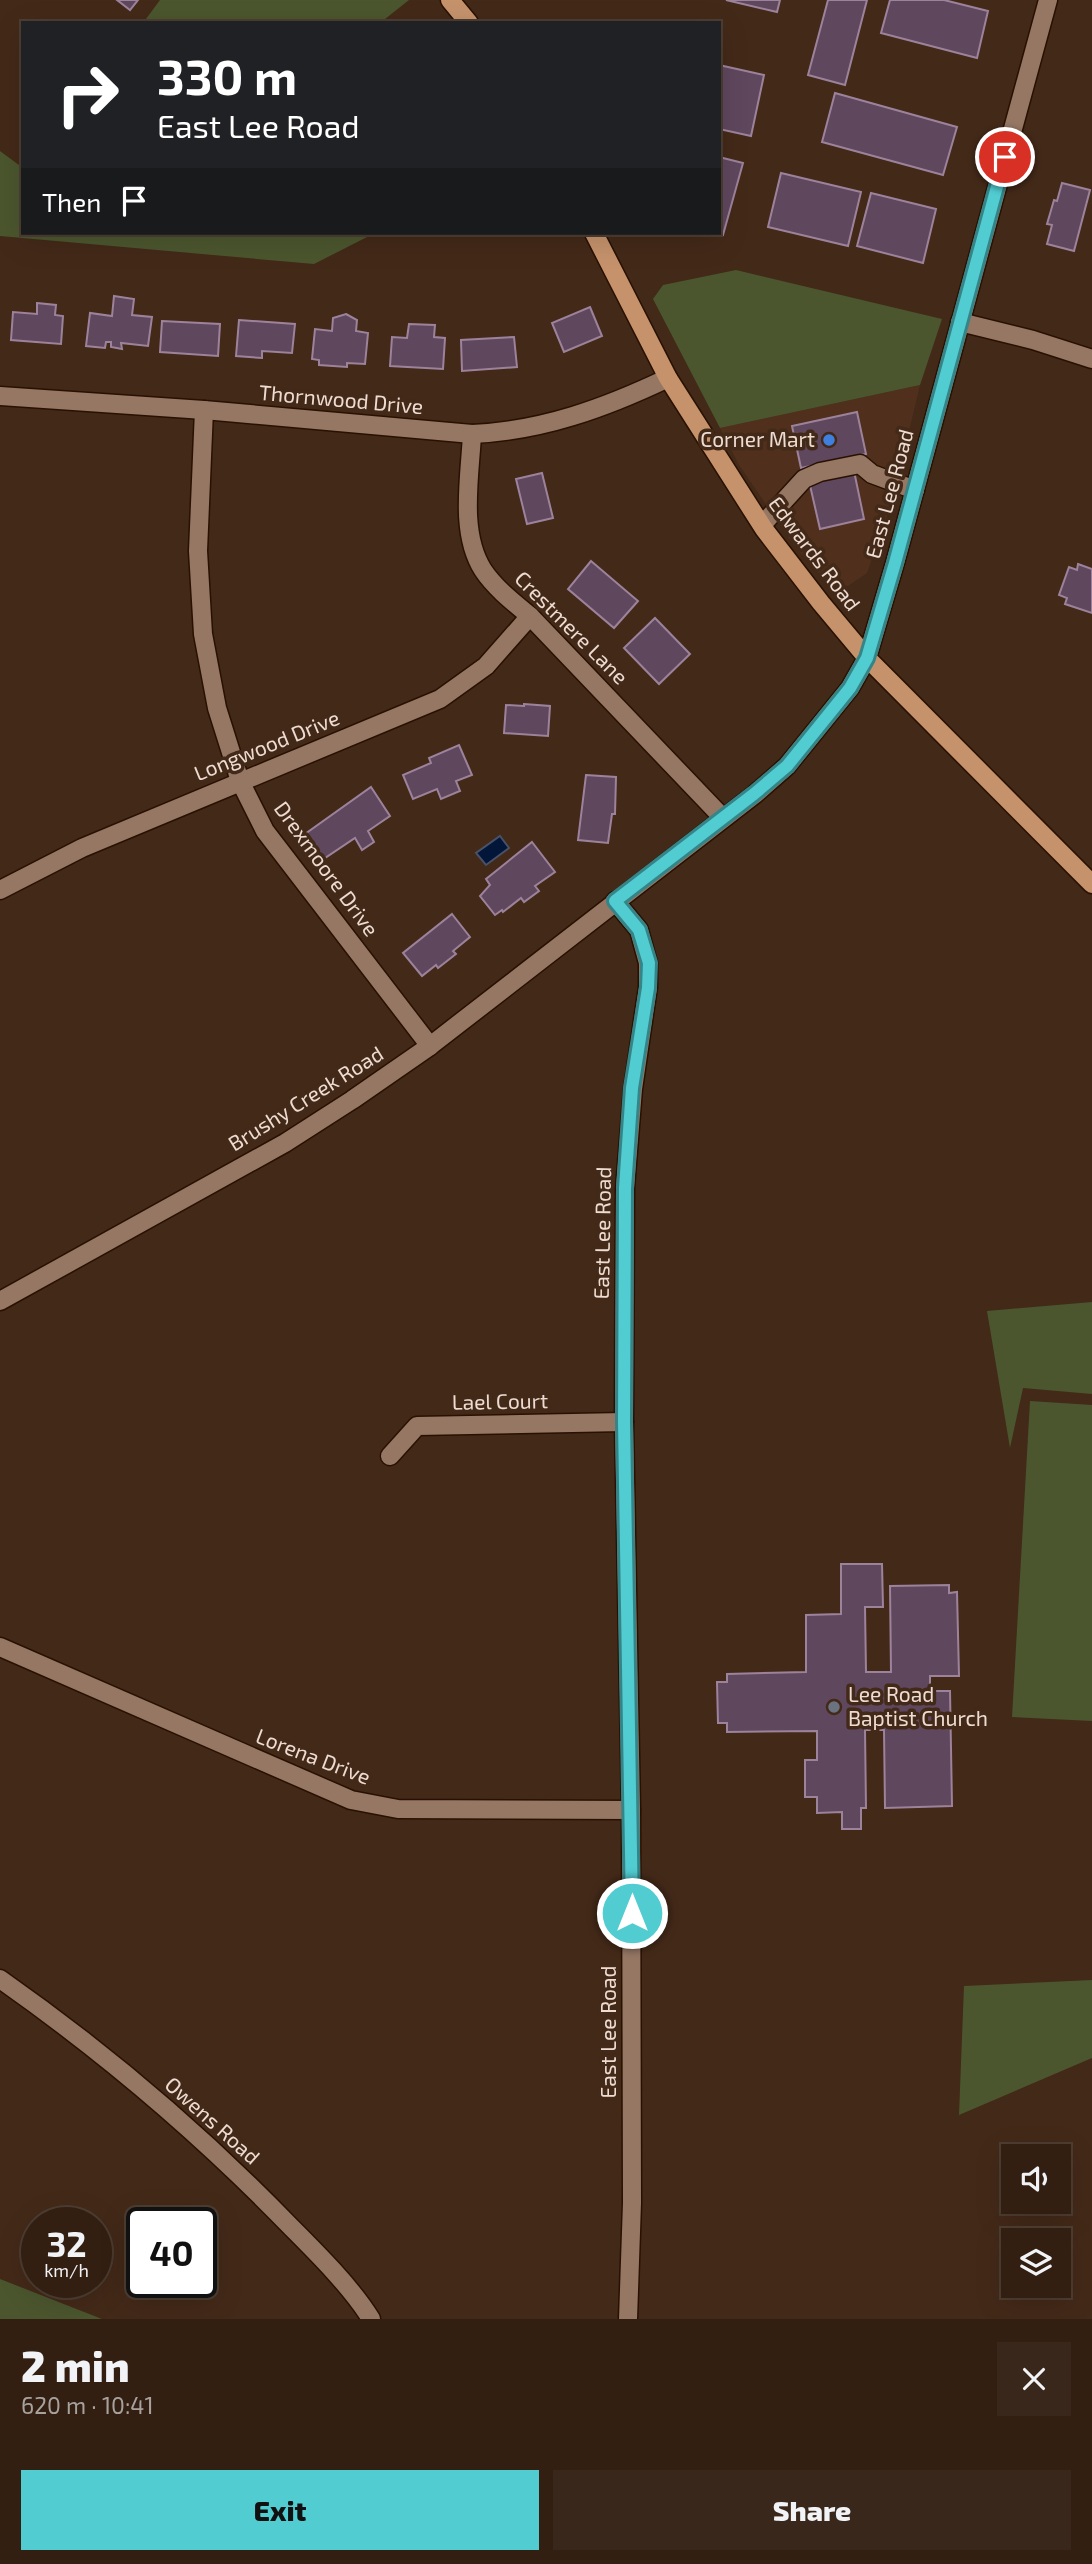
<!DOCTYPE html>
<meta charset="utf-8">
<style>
:root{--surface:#321f12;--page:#3a271b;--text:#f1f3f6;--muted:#a8a29f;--line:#4d3d32;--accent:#51ccd1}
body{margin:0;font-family:"Exo 2",sans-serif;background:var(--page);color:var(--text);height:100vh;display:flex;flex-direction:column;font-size:26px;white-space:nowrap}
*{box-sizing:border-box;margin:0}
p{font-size:23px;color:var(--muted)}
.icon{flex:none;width:38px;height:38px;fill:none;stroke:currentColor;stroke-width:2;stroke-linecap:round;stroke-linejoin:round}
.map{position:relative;height:2319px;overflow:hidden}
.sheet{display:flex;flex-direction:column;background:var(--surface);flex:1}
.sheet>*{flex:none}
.guide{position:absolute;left:21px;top:21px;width:700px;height:214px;border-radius:0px;box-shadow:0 7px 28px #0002,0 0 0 2px var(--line);background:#202124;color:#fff;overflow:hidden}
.fabs{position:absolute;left:1001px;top:2144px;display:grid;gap:14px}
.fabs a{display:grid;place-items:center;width:70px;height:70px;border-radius:0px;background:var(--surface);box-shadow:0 7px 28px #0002,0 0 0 2px var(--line);font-size:35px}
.speed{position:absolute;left:21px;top:2207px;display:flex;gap:14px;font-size:35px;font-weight:700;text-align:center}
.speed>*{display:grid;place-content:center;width:91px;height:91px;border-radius:50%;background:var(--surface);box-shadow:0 7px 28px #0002,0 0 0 2px var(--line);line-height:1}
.speed small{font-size:18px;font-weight:400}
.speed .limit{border:4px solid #111;border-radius:10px;background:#fff;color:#111}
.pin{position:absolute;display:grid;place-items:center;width:60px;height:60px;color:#fff;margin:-30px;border:4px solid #fff;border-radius:50%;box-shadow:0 2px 7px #0007}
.me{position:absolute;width:77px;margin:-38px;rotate:0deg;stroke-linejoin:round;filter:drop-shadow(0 0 5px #0008)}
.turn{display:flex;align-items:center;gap:24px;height:147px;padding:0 21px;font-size:32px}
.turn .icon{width:91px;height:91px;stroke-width:2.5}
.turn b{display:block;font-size:49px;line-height:60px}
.then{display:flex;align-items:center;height:66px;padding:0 21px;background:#0003;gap:14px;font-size:26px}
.round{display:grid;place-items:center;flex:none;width:74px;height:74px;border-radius:0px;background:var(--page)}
.headline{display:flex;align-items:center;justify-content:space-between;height:119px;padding:0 21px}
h1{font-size:42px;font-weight:800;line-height:52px}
.cta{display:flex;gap:14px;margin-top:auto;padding:14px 21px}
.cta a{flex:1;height:80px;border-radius:0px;background:var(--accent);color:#111;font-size:28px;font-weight:800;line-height:80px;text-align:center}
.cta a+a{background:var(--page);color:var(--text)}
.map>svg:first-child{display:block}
.built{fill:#50301c}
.green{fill:#4b562e}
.water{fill:#02163a;stroke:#495168;stroke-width:2}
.building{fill:#5f475d;stroke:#9d829b;stroke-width:2}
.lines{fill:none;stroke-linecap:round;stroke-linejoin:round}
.minor-casing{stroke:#291102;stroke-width:21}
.major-casing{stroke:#291102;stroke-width:21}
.minor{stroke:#957764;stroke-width:18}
.major{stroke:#c5926c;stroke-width:18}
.route-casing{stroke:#358588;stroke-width:18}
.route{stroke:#51ccd1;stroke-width:12}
.shop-dot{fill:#3f7fe0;stroke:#432918;stroke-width:2.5}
.worship-dot{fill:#6b7280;stroke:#432918;stroke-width:2.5}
.labels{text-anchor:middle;stroke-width:7;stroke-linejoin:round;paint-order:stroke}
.street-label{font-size:21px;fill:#eedcd2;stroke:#432918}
.poi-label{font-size:21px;fill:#eedcd2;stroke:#432918;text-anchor:end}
</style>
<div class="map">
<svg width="1092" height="2319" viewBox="0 0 1092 2319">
<rect width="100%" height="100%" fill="#432918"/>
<path class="built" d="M920,385l-28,117 -25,71 -19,13 -21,-4 -32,-35 -56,-82 -19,-37z"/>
<g class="green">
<path d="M160,0h249l-29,23h-237z"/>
<path d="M0,151l23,17v65h352l-61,31 -314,-28z"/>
<path d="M736,270l206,49 -22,66 -200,43 -67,-129 10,-14z"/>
<path d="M1092,1302v92l-69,-6 -13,60 -23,-137z"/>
<path d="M1030,1401l62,4v316l-80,-4z"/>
<path d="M1092,1980v78l-133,57 5,-129z"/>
<path d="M0,2279l102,40h-102z"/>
</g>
<path class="water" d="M500,836l9,12 -23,17 -10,-12z"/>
<g class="building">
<path d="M117,0h21l-8,10z"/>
<path d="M726,0h54l-3,12z"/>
<path d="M828,0h39l-22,85 -37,-10z"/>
<path d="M890,0h54l44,11 -11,47 -96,-25z"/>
<path d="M719,65l45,10 -13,61 -32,-7z"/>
<path d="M835,93l122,34 -14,48 -121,-33z"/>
<path d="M719,157l24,6 -20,72 -8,-2h4z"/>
<path d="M781,173l80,19 -13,54 -80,-19z"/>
<path d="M1062,183l28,7 -16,61 -27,-7 5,-19 -5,-1 7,-24 3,1z"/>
<path d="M871,193l65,16 -13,54 -66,-17z"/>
<path d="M114,296l20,3 -2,16 20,2 -4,29 -27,-3 1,6 -11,-2v-5h-5l-1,6 -19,-2 4,-33 22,3z"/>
<path d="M37,303l19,2 -1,10 8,1 -2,28 -50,-4 2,-28 24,2z"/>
<path d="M590,307l12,29 -38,16 -12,-29z"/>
<path d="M346,314l11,6 -1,11 12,2 -3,31 -18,-1v4l-28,-2v-5l-7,-1 3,-30 17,2 1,-13z"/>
<path d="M239,320l56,4 -3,29 -30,-2v7l-26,-2z"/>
<path d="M162,321l58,3 -2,32 -58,-4z"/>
<path d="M409,324l26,1 -1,12 11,1 -2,31 -53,-3 2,-29 15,1z"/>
<path d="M514,337l3,30 -55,4 -1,-31z"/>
<path d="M857,412l9,42 -65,14 -9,-42z"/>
<path d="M854,471l10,48 -44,10 -11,-48z"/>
<path d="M542,473l11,45 -26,6 -11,-45z"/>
<path d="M591,561l47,40 -24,27 -46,-39z"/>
<path d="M1078,564l14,5v44l-27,-9 2,-6 -8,-3 10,-28 8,3z"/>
<path d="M655,618l35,36 -31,30 -35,-36z"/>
<path d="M524,704l26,2 -2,30 -44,-3 2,-28 18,1z"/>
<path d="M459,745l13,30 -16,6 4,10 -19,8 -4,-10 -24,10 -10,-24 28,-12 -2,-5z"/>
<path d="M586,775l30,2 -1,37h-3l-4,29 -30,-3z"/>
<path d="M371,787l19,29 -22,15 6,11 -12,8 -7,-12 -33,22 -17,-26z"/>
<path d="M532,842l23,30 -20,14 4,5 -15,11 -3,-4 -18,14 -1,-2 -7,5 -15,-19 10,-11 -4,-6z"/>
<path d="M452,914l18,23 -17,14 3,3 -18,14 -2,-3 -14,11 -19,-23z"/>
<path d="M841,1564h41l1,43h-18l1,65h25l-1,-86 59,-1v8l8,-1 2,84h-29v15h20l2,115 -67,2 -1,-78h-19l1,78h-5v21h-19v-17l-25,1v-16h-12v-37h12v-29l-90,1v-9h-9l-1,-41h10v-8l79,-2v-57l35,-1z"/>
</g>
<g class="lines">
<g class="minor-casing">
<g id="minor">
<path d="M960,322l73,18 59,19"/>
<path d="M0,396l204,14 268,24c70,-3 133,-26 196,-56"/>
<path d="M204,410l-6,141 5,83 14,74 23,73 25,50 165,215"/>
<path d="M472,434c-2,43 -13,98 11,136 12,18 30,32 47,46l193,202"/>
<path d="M762,525l42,-46 16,-7 40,-8 12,10 43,16"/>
<path d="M0,890l82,-42 358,-149 46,-33 44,-50"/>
<path d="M615,901l24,29 9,33v24l-15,102 -8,99 -1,234 7,388 1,393 -4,116"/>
<path d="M0,1301l285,-158 67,-43 78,-54 324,-251 33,-29 63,-78 17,-30 28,-95 153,-563"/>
<path d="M390,1456l27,-30 207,-4"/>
<path d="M0,1647l351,153 47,9 233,1"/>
<path d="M0,1979c104,73 202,156 291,248 26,26 61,61 80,92"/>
</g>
</g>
<g class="major-casing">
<g id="major">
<path d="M450,0l19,23"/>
<path d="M594,233l74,145 96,151 57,74 46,55 225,226"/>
</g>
</g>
<use href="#minor" class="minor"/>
<use href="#major" class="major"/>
</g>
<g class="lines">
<g class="route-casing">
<path id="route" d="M632,1913l-8,-491 1,-234 7,-100 16,-100 1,-25 -10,-33 -24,-29 139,-107 33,-28 63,-78 17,-30 28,-95 110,-406"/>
</g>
<use href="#route" class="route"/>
</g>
<circle class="shop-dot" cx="829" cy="440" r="7"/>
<circle class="worship-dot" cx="834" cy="1707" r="7"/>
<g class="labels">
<g class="street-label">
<text transform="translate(341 400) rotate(5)" y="7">Thornwood Drive</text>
<text transform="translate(890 494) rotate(-75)" y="7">East Lee Road</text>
<text transform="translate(814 554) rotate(53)" y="7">Edwards Road</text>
<text transform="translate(571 628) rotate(45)" y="7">Crestmere Lane</text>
<text transform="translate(267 746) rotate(-22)" y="7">Longwood Drive</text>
<text transform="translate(326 869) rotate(54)" y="7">Drexmoore Drive</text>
<text transform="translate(306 1099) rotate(-32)" y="7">Brushy Creek Road</text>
<text transform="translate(603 1233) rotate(-89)" y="7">East Lee Road</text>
<text transform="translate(500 1402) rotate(-1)" y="7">Lael Court</text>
<text transform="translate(313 1757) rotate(21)" y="7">Lorena Drive</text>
<text transform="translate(609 2032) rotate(-90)" y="7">East Lee Road</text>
<text transform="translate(212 2121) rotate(42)" y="7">Owens Road</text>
</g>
<g class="poi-label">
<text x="815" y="447">Corner Mart</text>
<text x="848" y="1702" text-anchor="start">Lee Road<tspan x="848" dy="24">Baptist Church</tspan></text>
</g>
</g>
</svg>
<div class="fabs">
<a><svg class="icon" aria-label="sound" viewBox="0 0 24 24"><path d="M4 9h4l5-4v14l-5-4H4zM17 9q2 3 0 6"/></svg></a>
<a><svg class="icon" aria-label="layers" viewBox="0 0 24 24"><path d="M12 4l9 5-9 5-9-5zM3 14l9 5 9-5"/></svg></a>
</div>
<div class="speed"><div>32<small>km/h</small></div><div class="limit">40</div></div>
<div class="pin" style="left:1005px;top:157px;background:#d93025"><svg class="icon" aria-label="arrive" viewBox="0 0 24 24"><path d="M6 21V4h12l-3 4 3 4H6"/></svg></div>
<svg class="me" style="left:632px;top:1913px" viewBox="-20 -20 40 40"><circle r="17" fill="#51ccd1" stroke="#fff" stroke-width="3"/><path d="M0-11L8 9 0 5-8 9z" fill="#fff"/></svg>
<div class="guide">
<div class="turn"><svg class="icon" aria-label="right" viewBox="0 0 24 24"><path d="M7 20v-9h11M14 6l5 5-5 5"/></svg><div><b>330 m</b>East Lee Road</div></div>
<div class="then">Then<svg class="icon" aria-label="arrive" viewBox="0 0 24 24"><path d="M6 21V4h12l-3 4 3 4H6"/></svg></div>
</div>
</div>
<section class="sheet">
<div class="headline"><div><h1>2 min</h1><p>620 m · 10:41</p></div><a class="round"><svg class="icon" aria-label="close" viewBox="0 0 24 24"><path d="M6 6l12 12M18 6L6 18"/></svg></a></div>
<div class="cta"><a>Exit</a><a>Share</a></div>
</section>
